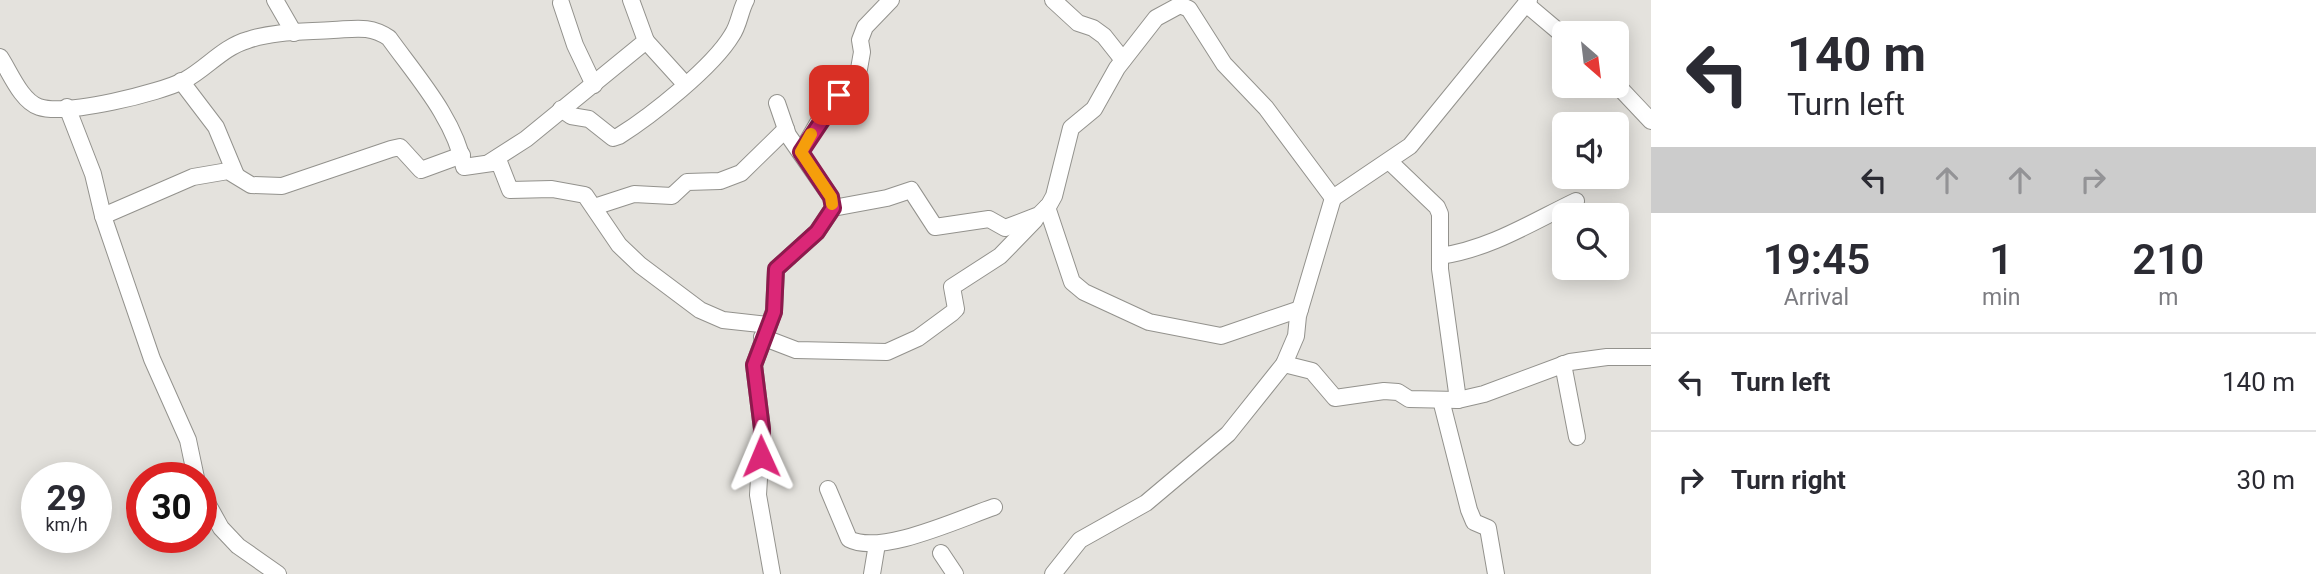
<!DOCTYPE html>
<style>
:root{--surface:#fff;--page:#f7f7f7;--text:#2b2b33;--muted:#7c7c81;--line:#e1e1e2}
body{margin:0;font-family:Roboto,sans-serif;background:var(--page);color:var(--text);height:100vh;display:flex;flex-direction:column;font-size:26px;white-space:nowrap}
*{box-sizing:border-box;margin:0}
p{font-size:23px;color:var(--muted)}
.icon{flex:none;width:38px;height:38px;fill:none;stroke:currentColor;stroke-width:2;stroke-linecap:round;stroke-linejoin:round}
.map{position:relative;flex:1;overflow:hidden}
.panel{display:flex;flex-direction:column;background:var(--surface);width:665px}
.panel>*{flex:none}
.banner{background:#fff;color:var(--text);overflow:hidden}
.needle{width:46px;rotate:152deg}
.buttons{position:absolute;left:1552px;top:21px;display:grid;gap:14px}
.buttons a{display:grid;place-items:center;width:77px;height:77px;border-radius:10px;background:var(--surface);box-shadow:0 4px 18px #0003;font-size:35px}
.speed{position:absolute;left:21px;top:462px;display:flex;gap:14px;font-size:35px;font-weight:700;text-align:center}
.speed>*{display:grid;place-content:center;width:91px;height:91px;border-radius:50%;background:var(--surface);box-shadow:0 4px 18px #0003;line-height:1}
.speed small{font-size:18px;font-weight:400}
.speed .limit{border:10px solid #d22;background:#fff;color:#111}
.pin{position:absolute;display:grid;place-items:center;width:60px;height:60px;color:#fff;margin:-30px;border-radius:14px;box-shadow:0 4px 10px #0006}
.me{position:absolute;width:77px;margin:-38px;rotate:359deg;stroke-linejoin:round;filter:drop-shadow(0 0 5px #0008)}
.turn{display:flex;align-items:center;gap:24px;height:147px;padding:0 21px;font-size:32px}
.turn .icon{width:91px;height:91px;stroke-width:2.5}
.turn b{display:block;font-size:49px;line-height:60px}
.lanes{display:flex;align-items:center;height:66px;padding:0 21px;background:#0003;justify-content:center;gap:35px;direction:ltr}
.lanes .off{opacity:.35}
.eta{display:flex;justify-content:space-evenly;align-items:center;height:119px;text-align:center}
.eta b{font-size:42px;font-weight:600;line-height:49px}
ul{padding:0;list-style:none}
li{display:flex;align-items:center;gap:21px;height:98px;padding:0 21px;border-top:2px solid var(--line)}
li div{flex:1}
li b{display:block;font-size:26px}
li em{font-style:normal}
main{display:flex;flex:1;min-height:0}
.map>svg:first-child{display:block}
.lines{fill:none;stroke-linecap:round;stroke-linejoin:round}
.minor-casing{stroke:#93928d;stroke-width:18}
.minor{stroke:#fff;stroke-width:16}
.route-casing{stroke:#8e194d;stroke-width:18}
.route{stroke:#db2777;stroke-width:12}
.slow{stroke:#f59e0b;stroke-width:12}
</style>
<main>
<div class="map">
<svg width="1651" height="574" viewBox="0 0 1651 574">
<rect width="100%" height="100%" fill="#e4e2dd"/>
<g class="lines">
<g class="minor-casing">
<g id="minor">
<path d="M275,0l19,33"/>
<path d="M1053,0l25,23 15,5 11,8 19,24"/>
<path d="M561,3l14,42 19,40"/>
<path d="M1526,4l38,32"/>
<path d="M646,41l39,43"/>
<path d="M0,57c10,15 21,44 39,50 27,9 121,-14 146,-27 22,-12 38,-33 63,-40 26,-9 57,-8 85,-10 22,-1 37,-5 56,8 28,39 66,81 75,129l35,-5 11,28 42,-1 33,6 34,50 21,20 60,45 23,10 45,5"/>
<path d="M181,81l35,46 20,48"/>
<path d="M1617,85l34,36"/>
<path d="M67,107l26,67 10,42 49,143 36,81 8,38"/>
<path d="M561,109l10,7 18,3 24,19 6,-2c32,-20 94,-69 113,-101 7,-10 8,-24 14,-35"/>
<path d="M801,152l21,-36 37,-47 3,-17 -2,-12 5,-13 26,-27"/>
<path d="M490,162l36,-23 120,-98 -15,-41"/>
<path d="M1390,162l47,45 3,7v55l18,131"/>
<path d="M594,207l40,-13 38,2 15,-14 33,-1 21,-8 45,-44"/>
<path d="M1047,207l25,75 12,10 65,30 72,14 79,-27"/>
<path d="M833,208l54,-10 24,-8 24,37 54,-8 16,9 34,-13 10,-10 5,-9 17,-68 23,-19 23,-41 39,-50 24,-13 9,4 35,55 42,44 67,90 77,-52 119,-146"/>
<path d="M103,216l90,-39 35,-6 23,14 31,1 109,-37 9,-2 21,23 41,-15"/>
<path d="M1440,256c50,-7 92,-34 136,-55"/>
<path d="M762,337l34,13 91,2 31,-14 34,-25 4,-4 -4,-22 48,-31 35,-36"/>
<path d="M1284,364l28,7 23,27 49,-7 14,1 11,7 49,1 26,-6 86,-32 37,-5h44"/>
<path d="M1563,364l14,73"/>
<path d="M1441,400l28,110 5,12 14,6 8,46"/>
<path d="M828,489l21,50c32,17 112,-21 145,-32"/>
<path d="M201,492l20,36 17,18 40,28"/>
<path d="M941,553l14,21"/>
<path d="M772,574l-14,-79 4,-66 -8,-64 20,-54 2,-42 41,-37 16,-24 -2,-11 -43,-62 -11,-32"/>
<path d="M872,574l5,-30"/>
<path d="M1053,574l27,-34 66,-37 82,-69 56,-70 12,-28 2,-20 35,-118"/>
</g>
</g>
<use href="#minor" class="minor"/>
</g>
<g class="lines">
<g class="route-casing">
<path id="route" d="M761,456l1,-27 -8,-64 20,-53 2,-43 41,-37 16,-24 -2,-11 -30,-45 38,-57"/>
</g>
<use href="#route" class="route"/>
<path class="slow" d="M811,134l-10,18 30,45 1,7"/>
</g>
</svg>
<div class="buttons">
<a><svg class="needle" viewBox="-14 -14 28 28"><path d="M0-13l5 13h-10z" fill="#e53935"/><path d="M0 13l5-13h-10z" fill="#7c7c81"/></svg></a>
<a><svg class="icon" aria-label="sound" viewBox="0 0 24 24"><path d="M4 9h4l5-4v14l-5-4H4zM17 9q2 3 0 6"/></svg></a>
<a><svg class="icon" aria-label="search" viewBox="0 0 24 24"><circle cx="10" cy="10" r="6"/><path d="M15 15l6 6"/></svg></a>
</div>
<div class="speed"><div>29<small>km/h</small></div><div class="limit">30</div></div>
<div class="pin" style="left:839px;top:95px;background:#d93025"><svg class="icon" aria-label="arrive" viewBox="0 0 24 24"><path d="M6 21V4h12l-3 4 3 4H6"/></svg></div>
<svg class="me" style="left:761px;top:456px" viewBox="-20 -20 40 40"><path d="M0-17L14 15 0 8-14 15z" fill="#db2777" stroke="#fff" stroke-width="4"/></svg>
</div>
<section class="panel">
<div class="banner">
<div class="turn"><svg class="icon" aria-label="left" viewBox="0 0 24 24"><path d="M17 20v-9H6M10 6l-5 5 5 5"/></svg><div><b>140 m</b>Turn left</div></div>
<div class="lanes"><svg class="icon" aria-label="left" viewBox="0 0 24 24"><path d="M17 20v-9H6M10 6l-5 5 5 5"/></svg><svg class="icon off" aria-label="ahead" viewBox="0 0 24 24"><path d="M12 20V5M6 11l6-6 6 6"/></svg><svg class="icon off" aria-label="ahead" viewBox="0 0 24 24"><path d="M12 20V5M6 11l6-6 6 6"/></svg><svg class="icon off" aria-label="right" viewBox="0 0 24 24"><path d="M7 20v-9h11M14 6l5 5-5 5"/></svg></div>
</div>
<div class="eta">
<div><b>19:45</b><p>Arrival</p></div>
<div><b>1</b><p>min</p></div>
<div><b>210</b><p>m</p></div>
</div>
<ul>
<li><svg class="icon" aria-label="left" viewBox="0 0 24 24"><path d="M17 20v-9H6M10 6l-5 5 5 5"/></svg><div><b>Turn left</b></div><em>140 m</em></li>
<li><svg class="icon" aria-label="right" viewBox="0 0 24 24"><path d="M7 20v-9h11M14 6l5 5-5 5"/></svg><div><b>Turn right</b></div><em>30 m</em></li>
</ul>
</section>
</main>
